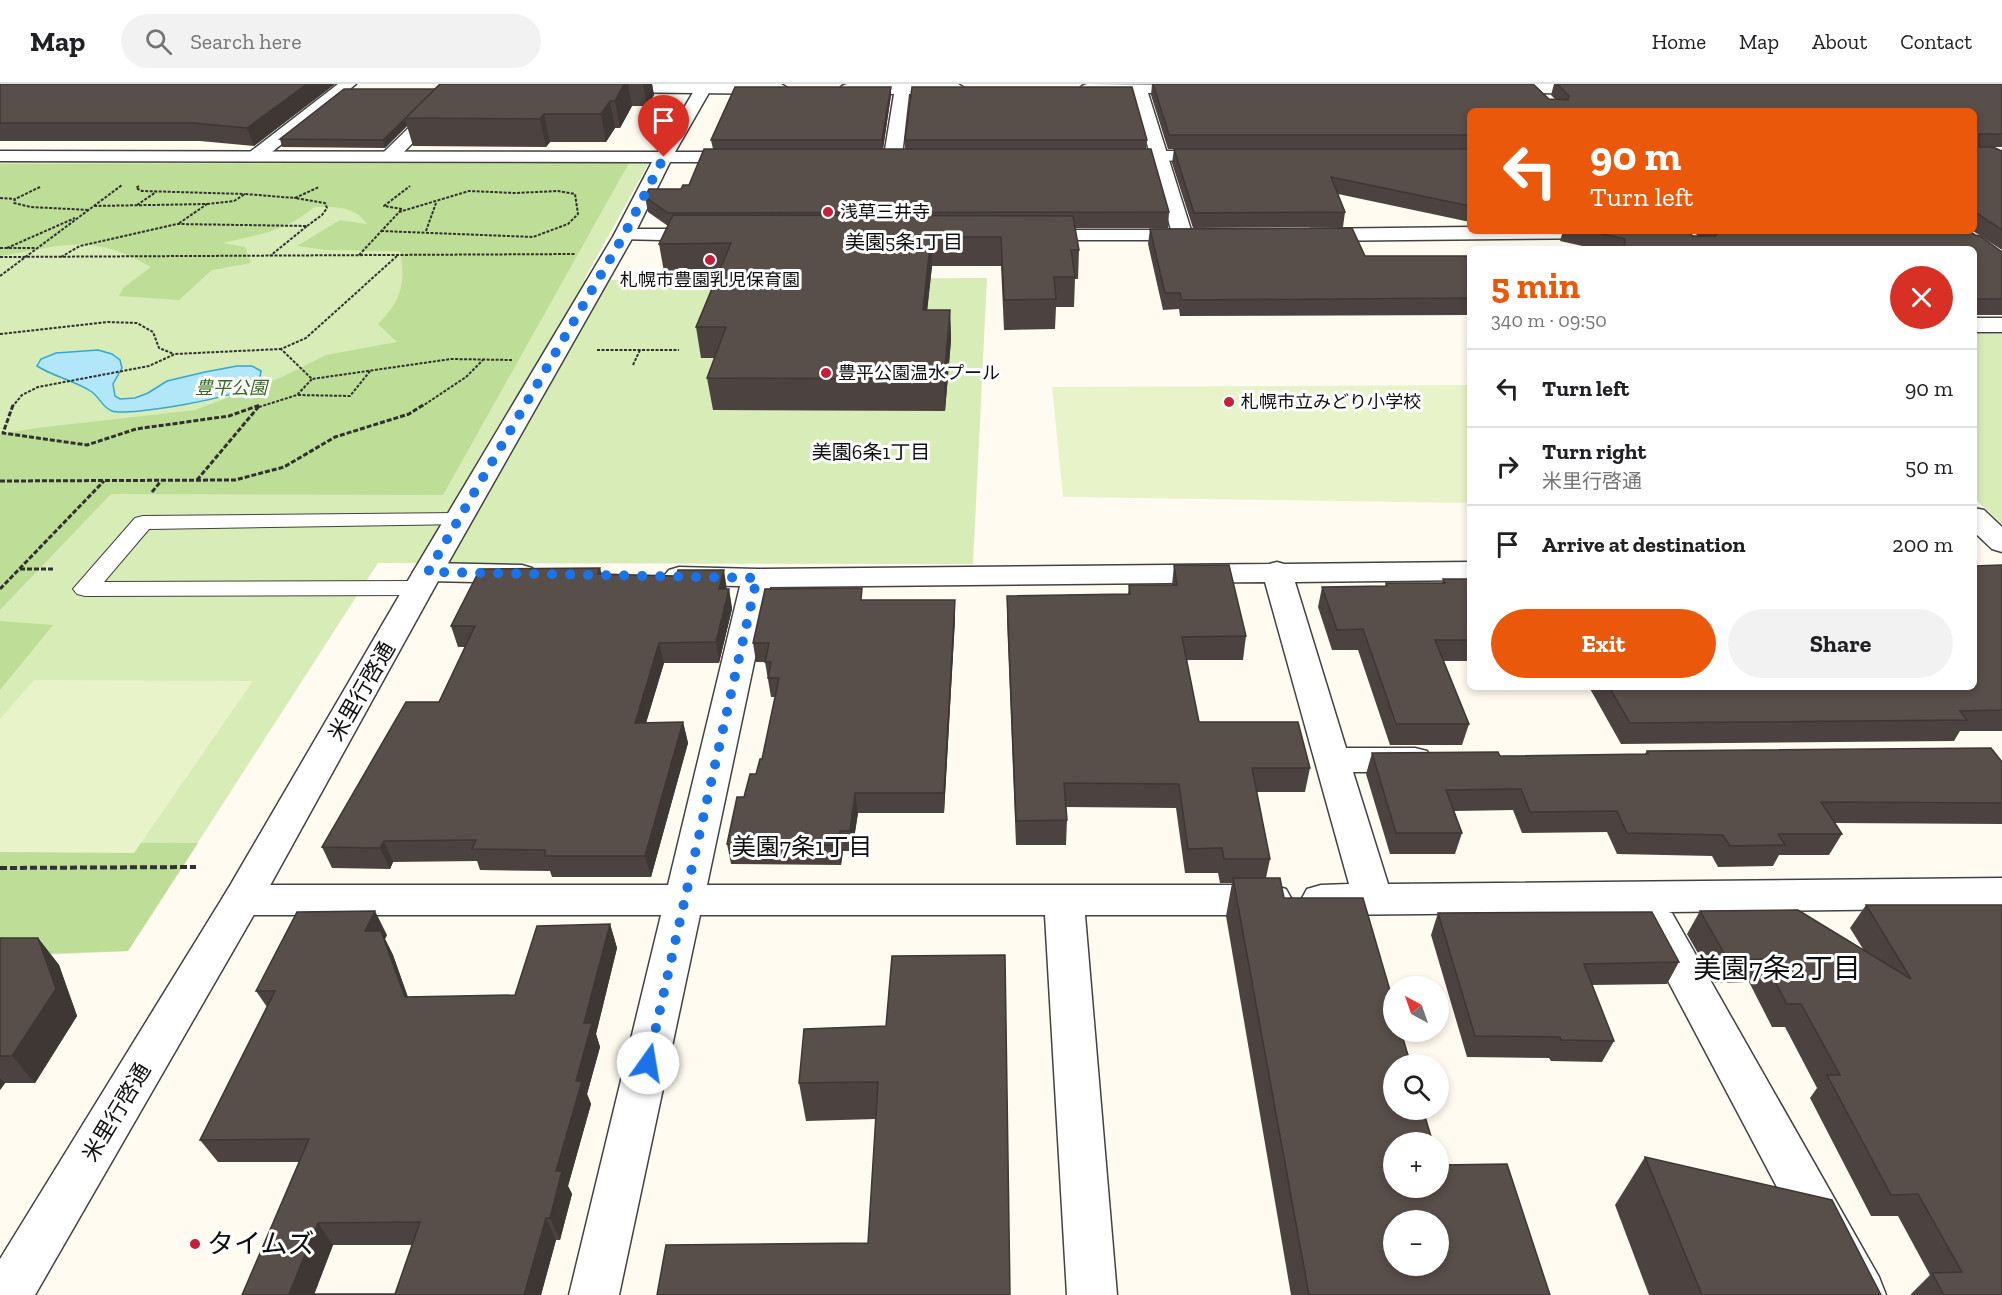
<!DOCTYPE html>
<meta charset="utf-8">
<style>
:root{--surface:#fff;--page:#f2f2f2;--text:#202124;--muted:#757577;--line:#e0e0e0;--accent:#ea580c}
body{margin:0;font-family:"Zilla Slab","Noto Sans JP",serif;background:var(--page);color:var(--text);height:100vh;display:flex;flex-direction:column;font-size:22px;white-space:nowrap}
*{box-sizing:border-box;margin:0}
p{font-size:20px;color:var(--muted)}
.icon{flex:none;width:33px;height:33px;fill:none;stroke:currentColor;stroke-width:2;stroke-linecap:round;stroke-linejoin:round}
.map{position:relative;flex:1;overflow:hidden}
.sheet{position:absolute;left:1467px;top:162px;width:510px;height:444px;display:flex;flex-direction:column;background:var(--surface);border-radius:9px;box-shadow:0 3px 9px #0003}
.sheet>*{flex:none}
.top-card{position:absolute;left:1467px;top:24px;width:510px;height:126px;border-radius:9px;box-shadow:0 3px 9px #0003;background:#ea580c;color:#fff;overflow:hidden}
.needle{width:39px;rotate:320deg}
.tools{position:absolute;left:1383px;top:892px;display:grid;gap:12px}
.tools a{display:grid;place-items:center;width:66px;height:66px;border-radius:50%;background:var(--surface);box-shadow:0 3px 9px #0003;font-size:30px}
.pin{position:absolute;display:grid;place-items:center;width:51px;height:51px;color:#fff;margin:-62px -26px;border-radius:50% 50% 50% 0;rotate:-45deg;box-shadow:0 0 6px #0007}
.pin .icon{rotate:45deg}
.me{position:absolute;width:66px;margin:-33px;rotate:13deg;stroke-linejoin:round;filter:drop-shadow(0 0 4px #0008)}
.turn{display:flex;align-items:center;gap:21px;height:126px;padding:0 24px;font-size:27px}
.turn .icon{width:78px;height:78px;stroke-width:2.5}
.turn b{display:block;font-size:42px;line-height:51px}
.round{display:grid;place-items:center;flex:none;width:63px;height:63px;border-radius:32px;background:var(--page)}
.headline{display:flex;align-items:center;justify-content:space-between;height:102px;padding:0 24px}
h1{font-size:36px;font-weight:700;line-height:45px;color:var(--accent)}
.primary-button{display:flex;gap:12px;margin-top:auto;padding:12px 24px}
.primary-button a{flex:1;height:69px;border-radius:36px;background:var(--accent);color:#fff;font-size:24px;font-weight:700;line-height:69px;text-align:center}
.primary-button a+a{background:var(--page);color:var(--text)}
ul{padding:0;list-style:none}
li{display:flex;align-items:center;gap:18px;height:78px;padding:0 24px;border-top:2px solid var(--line)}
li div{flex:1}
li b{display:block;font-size:22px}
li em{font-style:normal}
header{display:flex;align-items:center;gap:36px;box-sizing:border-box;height:84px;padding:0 30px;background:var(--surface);border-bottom:2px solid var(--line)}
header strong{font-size:28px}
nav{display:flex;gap:33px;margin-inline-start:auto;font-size:21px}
.search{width:420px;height:54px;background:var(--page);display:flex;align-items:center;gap:15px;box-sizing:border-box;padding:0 21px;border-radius:33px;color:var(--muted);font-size:22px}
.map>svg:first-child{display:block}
.green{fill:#d8ecb8}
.forest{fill:#bedd96}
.pitch{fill:#e9f3ca}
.water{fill:#b2e6f9;stroke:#36a6d4;stroke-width:1.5}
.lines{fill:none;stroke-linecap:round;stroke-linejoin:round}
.service-casing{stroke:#424242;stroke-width:2}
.minor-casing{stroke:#424242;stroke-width:3}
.tertiary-casing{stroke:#424242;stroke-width:3}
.path-far2{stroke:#313131;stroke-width:2;stroke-dasharray:3 1.5;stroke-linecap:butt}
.path-far1{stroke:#313131;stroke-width:3;stroke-dasharray:5 2;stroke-linecap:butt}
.path{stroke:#313131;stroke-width:4;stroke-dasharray:7 3;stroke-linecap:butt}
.service{fill:#fff;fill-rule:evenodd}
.minor{fill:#fff;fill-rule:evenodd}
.tertiary{fill:#fff;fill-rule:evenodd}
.wall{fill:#4c4340;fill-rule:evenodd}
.shaded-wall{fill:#3e3734}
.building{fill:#584e4a;stroke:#3e3734;stroke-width:1.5;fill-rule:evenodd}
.route{stroke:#1a73e8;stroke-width:10;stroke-dasharray:0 18}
.poi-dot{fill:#c61f39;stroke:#fff;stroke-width:2}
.labels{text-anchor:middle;stroke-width:6;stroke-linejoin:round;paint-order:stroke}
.far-poi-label{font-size:18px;fill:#0f0f0f;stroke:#fff;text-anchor:start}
.far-park-label{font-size:18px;font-style:italic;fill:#346a1b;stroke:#fff}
.far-neighbourhood-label{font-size:20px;fill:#0f0f0f;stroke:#fff}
.street-label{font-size:22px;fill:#0f0f0f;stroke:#fff}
.neighbourhood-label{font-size:24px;fill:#0f0f0f;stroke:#fff}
.near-poi-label{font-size:27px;fill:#0f0f0f;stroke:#fff;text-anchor:start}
.near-neighbourhood-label{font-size:28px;fill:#0f0f0f;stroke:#fff}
</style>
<header>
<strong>Map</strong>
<div class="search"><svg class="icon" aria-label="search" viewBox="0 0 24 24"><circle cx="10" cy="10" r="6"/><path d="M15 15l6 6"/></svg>Search here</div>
<nav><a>Home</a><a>Map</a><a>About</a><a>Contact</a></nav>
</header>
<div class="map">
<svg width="2002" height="1211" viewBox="0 0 2002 1211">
<rect width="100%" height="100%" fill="#fffbf0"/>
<g class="green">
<path d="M0,75l650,2 -66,119 403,-2 -14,286 -595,-1 -250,388 -128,6z"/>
<path d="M1974,250h28v190l-28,-26z"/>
</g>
<g class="forest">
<path d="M629,79l-186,332 -332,-1 -111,116v-176l37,-6 158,-18 87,-33 44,-22 71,-13 -19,-18c23,-22 28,-41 22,-73l-73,-1 -30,-4 43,-26 27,4c-13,-19 -33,-17 -53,-17 -28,25 -56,27 -91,36l22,4 6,16 -39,7 -33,30 -60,-4 4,-8 28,-21c-61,-35 -87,-21 -151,-11v-92z"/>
<path d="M0,537l53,4 -53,65z"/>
<path d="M0,758l198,1 -70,108 -128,4z"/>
</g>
<g class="pitch">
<path d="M1470,301v118l-407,-6 -11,-110z"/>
<path d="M34,596h1l218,1 -119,172 -134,-1v-133z"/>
</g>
<path class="water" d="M98,266l14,4 8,6 2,8 -9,16 2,12 5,3 15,-1 13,-5 19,-12 38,-9 32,-6h15l9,5c-1,5 -1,10 -5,13 -11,12 -128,33 -144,27 -10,-4 -12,-13 -20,-19 -16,-11 -38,-15 -55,-26l4,-7 15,-6z"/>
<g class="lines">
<g class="service-casing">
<path id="service" d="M459,429l8,1 3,5 -3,5 -318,5 -45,53 315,-1 8,2 4,5 -4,5 -8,2 -334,1 -8,-2 -4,-5 62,-71 8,-2z"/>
</g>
<g class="minor-casing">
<g id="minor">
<path d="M338,0h18l-94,76h-12l-3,-4 3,-4z"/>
<path d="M607,0h174l8,5 -8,5 -179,-2 -3,-3z"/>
<path d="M847,0h111l8,5 -8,5h-49l-7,62 -3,4h-12l-3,-4 10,-62 -52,-2 -3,-3 3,-3z"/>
<path d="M1087,0l116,1 3,3 -3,3 -5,2h-50l43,137 9,2 3,4 -3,4h-175l-3,-4 3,-4 7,-2h139l-38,-137 -51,-1 -3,-3 3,-3z"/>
<path d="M1495,0h102l8,5 -8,5 -107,-2 -3,-3 3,-3z"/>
<path d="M441,16l6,2 2,3 -2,3 -51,52h-12l-3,-4 3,-4 51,-50z"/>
<path d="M1470,143v4l147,1 -3,4 -7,2 -296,3 -7,-2 -3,-4 3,-4 7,-2z"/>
<path d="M624,145h83l7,2 3,4 -3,4 -7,2 -90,-2 -3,-4 3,-4z"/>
<rect x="1974" y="234" width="28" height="14"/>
<path d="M1277,478l7,2 186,-2v18l-175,2 51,166h69l12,3 6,9 -6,9 -12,3h-62l35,112 614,-6v30l-334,4 4,1 207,364 7,18h-52l-196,-371 6,-11 3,-1 -326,3 -14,-4 -6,-11 6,-11 14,-4 28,-1 -84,-302 -495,5 -63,298h565l14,4 6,11 -6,11 -14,4h-187l32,380h-50l-22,-380h-345l-81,380h-50l92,-380h-419l-14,-4 -6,-11 6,-11 14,-4h426l72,-299 -61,-1 -10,-3 -5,-6 5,-6 10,-3 78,2 512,-5z"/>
<path d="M428,479l94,2 10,3 5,6 -5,6 -10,3 -94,-2 -10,-3 -5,-6 5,-6z"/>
</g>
</g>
<g class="tertiary-casing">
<g id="tertiary">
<path d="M698,0h16l-39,68h70l6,1 3,4 -3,4 -6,1h-75l-36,73 -191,337 -187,339 -221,384h-35v-36l228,-370 185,-317 201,-337 38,-73 -652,-1v-10l658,1z"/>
<path d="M1109,67h110l6,1 3,4 -3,4 -6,1 -116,-1 -3,-4 3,-4z"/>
<path d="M1974,424l10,2 18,17v25l-10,-3 -18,-17z"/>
</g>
</g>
<g class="path-far2">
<path d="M139,102l-3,2 6,3 103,3"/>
<path d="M40,103l-25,12 -1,4 17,4 58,3"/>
<path d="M0,114l15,1"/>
<path d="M207,120l27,-3 11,-7 50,4"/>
<path d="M137,121l19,-13"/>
<path d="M94,122l113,-2 -29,20"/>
<path d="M307,142l15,-11 5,-7 -2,-5 -30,-5 24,-11"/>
<path d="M381,147l152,6 35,-13 10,-10 -3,-20 -17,-3 -43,2 -46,-2 -70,21"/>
<path d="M426,147l10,-28"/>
<path d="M0,164h35"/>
<path d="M7,164l68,-30"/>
<path d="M359,171l43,-46 -18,-3 26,-20"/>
<path d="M397,172l-91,82 -25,11 31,30 139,-20 61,1"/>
<path d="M0,173l576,-3"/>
<path d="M61,173l19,-11 97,-22 130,2 -37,30"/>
<path d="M0,192l122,-91"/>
<path d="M0,250l108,-12 29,1 16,9 6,16 15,6"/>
<path d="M597,266h82"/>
<path d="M633,281l7,-15"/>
<path d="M298,311l52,1 21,-26"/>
<path d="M12,323l10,-12 16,-8 111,-21 26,-12 106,-5"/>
<path d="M256,323l4,-2"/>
<path d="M259,323l38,-12 15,-16"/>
<path d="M421,323l45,-30 17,-17"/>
</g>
<g class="path-far1">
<path d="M13,321l-10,28 84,12 49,-16 93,-13 31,-11"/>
<path d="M197,396l63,-75"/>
<path d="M0,397l235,-1 49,-13 51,-30 74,-23 14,-9"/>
<path d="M152,408l9,-11"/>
<path d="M20,485h33"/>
<path d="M0,505l104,-108"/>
</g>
<path class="path" d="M0,784l196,-1"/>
<use href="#service" class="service"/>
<use href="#minor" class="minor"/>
<use href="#tertiary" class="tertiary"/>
</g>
<g class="wall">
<path d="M0,0h335l-81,62 -54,-5h-200z"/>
<path d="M440,0h212l2,11 -7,11h-15l-12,22h-5l-9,14h-56l-4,5 -133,-1 -6,-20 -22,22 -103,-1 -2,-8 155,-50z"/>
<path d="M1152,0h381l16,15 7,1 -5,-5 3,-11h448v63h-8l8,4v99l-29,-19h1v-120h-504v38h-302l-17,-54z"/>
<path d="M891,11l-8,54h-170l-2,-9z"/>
<path d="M905,56h242l-1,9h-241z"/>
<path d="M1174,65h296v73l-132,-28 7,18 -2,15 -150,1 -21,-65z"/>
<path d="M645,113l524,15 -1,16h-93l4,22 -1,29h-3l-1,28h-18l-1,22 -51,1 -3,-64h-69l-5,44h23l1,30 -6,71 -232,-1 -6,-32 8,-20h-14l-5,-31 23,-55h-55l-5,-28 9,-18 -20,-14z"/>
<path d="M1150,145l215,27h105v59l-290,1 -1,-7 -16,1 -15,-66z"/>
<path d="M1563,147h124l6,5h5l-5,-5h277l32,21v63h-28v-66h-378l-36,-8z"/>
<path d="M1174,481l72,71 -3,24h-57l13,62 111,46 -5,24h-48l13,67 -4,19 18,20 110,245 156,152h-259l-65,-379 6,-33h-12l-2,-10h-33l-9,-65 -110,-1 1,13 -1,25h-50l-9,-225v-24l121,-2 1,-9h43z"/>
<path d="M2002,481v166h-42l-6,10 -333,3 -32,-57h385z"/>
<path d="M600,484l2,6 127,15 3,20 -13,54h-55l-18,60 37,-1 5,21 -37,134h-99l-2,-6 -70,-1 -3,-9 -84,1 -3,7 -58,-1 -10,-21 117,-145 27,-55h-8l-7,-21z"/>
<path d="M1443,495h27v82h-27l26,63 -7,21h-72l-32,-95h-26l-14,-43 4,-20 63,-1 1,-3h56z"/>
<path d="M863,516l92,19 -11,194h-86l-6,38h-9l-2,14 -110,-1 -4,-20 17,-47 12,-23 6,-15 13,-62h-4l-6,-35h-9l-3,-19z"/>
<path d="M1647,667l355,11v62l-167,-1 7,11 -13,21h-50l-6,11 -55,1 -6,-11 -95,-2 -10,-22 -85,1 -9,-23 -59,1 8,22 -7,21h-65l-24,-80 6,-21 128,3 145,-2z"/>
<path d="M1866,821h136v390h-91v-1l19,-19 -32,-59h-27l-61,-118 7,-10 -32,-61h-13l-23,-45 -34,1 -28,-49 13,-23 163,38 -13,-21z"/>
<path d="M1438,829l241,49 -12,22 -75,1 22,56 -12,21 -51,-1 -2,-3 -82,-1 -36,-122z"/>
<path d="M610,840l7,24 -21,86 4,13 -13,47 4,10 -23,82 4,8 -12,46h-4l-15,55h-299l57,-133h-81l-18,-22 67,-133 -11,-16 131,-56 -2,4 8,16 15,42 107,-2zM333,1161h79l-17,49h-81z"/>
<path d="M0,854h38l21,27 18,51 -42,67h-30l-5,7z"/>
<path d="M1005,871l-129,164 -70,2 -7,-38 87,-57z"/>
<path d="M1645,1073l236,138h-232l-34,-90z"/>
</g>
<g class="shaded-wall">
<path d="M307,0h28l-81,62 -7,-18z"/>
<path d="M624,0h4l4,22 -12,22 -5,-27z"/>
<path d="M643,0h9l2,11 -7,11z"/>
<path d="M891,3v8l-8,54 -1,-9z"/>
<path d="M610,17l5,27 -9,14 -5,-28z"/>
<path d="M544,30l6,28 -4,5 -6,-28z"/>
<path d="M405,35l2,7 -22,22 -2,-8z"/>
<path d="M931,153l1,29 -8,74 -1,-30z"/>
<path d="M950,226l1,30 -6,71 -1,-32z"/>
<path d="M724,486l3,20 -8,-1z"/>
<path d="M729,505l3,20 -13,54 -3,-21z"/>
<path d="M955,516v19l-11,194v-20z"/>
<path d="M659,559l5,20 -24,80 -5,-20z"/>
<path d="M683,638l5,21 -37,134 -6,-21z"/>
<path d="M855,709l3,20 -6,38 -2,-20z"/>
<path d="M840,747l3,20 -2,14 -3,-20z"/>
<path d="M384,757l9,21 -3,7 -10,-21z"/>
<path d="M375,827l12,24 -2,4 8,16 23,66 -51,-90z"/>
<path d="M610,840l7,24 -21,86 4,13 -13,47 4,10 -23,82 4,8 -12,46 -10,-22 6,-47 20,-90 8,-58z"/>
<path d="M38,854l21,27 18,51 -42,67 -23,-27z"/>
<path d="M0,994l5,5 -5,7z"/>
<path d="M546,1134l10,22 -15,55h-17z"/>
<path d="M318,1139l15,22 -19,50 -25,-1z"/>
</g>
<g class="building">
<path d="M0,0h307l-60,44 -54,-5h-193z"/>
<path d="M440,0h184l-9,17h-5l-9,13h-57l-4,5 -135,-1z"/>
<path d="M1153,0h380l16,15 19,1 1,-4 -12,-12h445v50h-23v13h14l9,4v79l-24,-16h-4v-103h-504v24h-301z"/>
<path d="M735,3h156l-9,53h-171z"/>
<path d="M912,3h220l15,53h-242z"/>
<path d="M344,5h91l-52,51 -103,-1z"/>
<path d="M704,65h447l18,63 -501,1 -23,-16 4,-8h32l2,-4h6z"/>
<path d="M1174,65h296v57l-139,-29 14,35 -151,1z"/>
<path d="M673,131l400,1 6,34h-8l4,27h-21l2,22 -52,1 -3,-63h-70l-8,73h27l-6,69 -237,-1 19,-51h-30l35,-84 -72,1z"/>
<path d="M1352,144l13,28h105v42l-288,2 -2,-7h-15l-15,-64z"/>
<path d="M1589,147h98l6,5h22l2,-2 -3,-3h256l5,4 5,1 22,16v47h-28v-50h-350l1,-10z"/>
<path d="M1174,481h55l17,71 -64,1 17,85h99l12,46h-58l18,91h-46l-2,-11 -34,1 -9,-65 -115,-1 3,37 -51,1 -9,-225 123,-2 -1,-9h48z"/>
<path d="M2002,481v145l-42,1 7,9 -337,3 -21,-36h365v-121z"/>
<path d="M600,484l-2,6 78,2 2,-6h46l-5,19h10l-13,53 -57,1 -24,80 48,-1 -38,134h-100v-6l-73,-1 4,-9 -92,1 -4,7 -58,-1 84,-145h33l36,-76h-24l29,-57z"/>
<path d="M1443,495h27v61h-35l34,84h-73l-33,-95 -26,1 -15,-43 65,-1 -1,-3h59z"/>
<path d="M862,504l-1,12h94l-11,193h-89l-5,38h-10l-2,14 -111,-1 10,-47h7l6,-23h6l4,-15h2l17,-81h-11l3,-16h-6l4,-19h-16l12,-54z"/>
<path d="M1991,664l11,14v41l-181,-1 21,32h-64l7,11 -55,1 -7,-11 -96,-2 -10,-22 -87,1 -9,-23 -75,1 16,43h-66l-24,-80 126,-1 2,4 148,-2 -1,-3z"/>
<path d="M1233,794h47l4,20h79l31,106v28h7l10,33h-17v45h29l10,33h-39v45h44v-24l1,1 68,-1 43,131h-241zM1394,1137h44v45h-44z"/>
<path d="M1866,821h136v390h-58l-12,-22 30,-1 -44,-78 -27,1 -64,-120h13l-39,-71h-14l-24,-45 -35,1 -28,-49 98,-1 113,69z"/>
<path d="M375,827l-10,20h16l24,66 110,-2 22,-69 73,-2 -26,99h8l-16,58h6l-26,90h6l-12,47h-4l-22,77h-282l67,-156 -109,1 75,-149h-19l41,-79zM420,1138l-25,72h-106l29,-71z"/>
<path d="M1652,828l27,50 -95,2 30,77 -53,-1 -1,-3 -85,-1 -37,-123z"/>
<path d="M0,854h38l18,51 -44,67h-12z"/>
<path d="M1005,871l5,340h-353l9,-50 202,-2 10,-161 -79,1 5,-54 82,-3 6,-70z"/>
<path d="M1645,1073l187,43 49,95h-179z"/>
</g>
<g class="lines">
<path class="route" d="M648,979l109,-485 -329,-6 196,-337 40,-78"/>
</g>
<g class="poi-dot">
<circle cx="828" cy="128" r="6"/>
<circle cx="710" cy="176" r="6"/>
<circle cx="826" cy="289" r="6"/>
<circle cx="1229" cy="318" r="6"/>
<circle cx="195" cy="1160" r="6"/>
</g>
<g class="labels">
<g class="far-poi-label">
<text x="840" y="134">浅草三井寺</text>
<text x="710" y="202" text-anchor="middle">札幌市豊園乳児保育園</text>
<text x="838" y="295">豊平公園温水プール</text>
<text x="1241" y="324">札幌市立みどり小学校</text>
</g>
<g class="far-park-label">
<text x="231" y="310">豊平公園</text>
</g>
<g class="far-neighbourhood-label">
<text x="904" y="165">美園5条1丁目</text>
<text x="871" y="375">美園6条1丁目</text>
</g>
<g class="street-label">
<text transform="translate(361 607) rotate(-60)" y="8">米里行啓通</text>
<text transform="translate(116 1028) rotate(-59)" y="8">米里行啓通</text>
</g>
<g class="neighbourhood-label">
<text x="802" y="771">美園7条1丁目</text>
</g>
<g class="near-poi-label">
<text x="207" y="1169">タイムズ</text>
</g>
<g class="near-neighbourhood-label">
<text x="1777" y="894">美園7条2丁目</text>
</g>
</g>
</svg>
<div class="tools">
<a><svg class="needle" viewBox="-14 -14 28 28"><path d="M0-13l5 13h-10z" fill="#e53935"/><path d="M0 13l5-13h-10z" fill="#757577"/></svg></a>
<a><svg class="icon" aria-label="search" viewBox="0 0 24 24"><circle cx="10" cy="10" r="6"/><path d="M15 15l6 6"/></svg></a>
<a>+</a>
<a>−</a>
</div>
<div class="pin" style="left:664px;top:73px;background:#d93025"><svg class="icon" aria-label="arrive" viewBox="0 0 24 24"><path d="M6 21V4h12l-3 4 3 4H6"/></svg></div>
<svg class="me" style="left:648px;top:979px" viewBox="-20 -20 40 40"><circle r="19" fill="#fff"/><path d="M0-13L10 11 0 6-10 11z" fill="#1a73e8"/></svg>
<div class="top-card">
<div class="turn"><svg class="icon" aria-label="left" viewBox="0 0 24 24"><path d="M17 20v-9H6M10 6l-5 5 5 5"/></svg><div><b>90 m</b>Turn left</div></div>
</div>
<section class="sheet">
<div class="headline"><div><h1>5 min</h1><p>340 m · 09:50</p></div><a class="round" style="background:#d93025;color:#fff"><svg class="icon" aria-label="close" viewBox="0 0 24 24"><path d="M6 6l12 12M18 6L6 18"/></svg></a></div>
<ul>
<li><svg class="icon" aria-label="left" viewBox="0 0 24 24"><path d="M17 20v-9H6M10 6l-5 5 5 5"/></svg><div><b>Turn left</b></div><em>90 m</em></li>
<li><svg class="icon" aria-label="right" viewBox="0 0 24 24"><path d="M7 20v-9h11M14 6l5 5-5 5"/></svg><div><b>Turn right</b><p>米里行啓通</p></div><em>50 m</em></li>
<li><svg class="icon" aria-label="arrive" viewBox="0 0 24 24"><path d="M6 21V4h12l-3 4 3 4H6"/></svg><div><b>Arrive at destination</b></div><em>200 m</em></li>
</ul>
<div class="primary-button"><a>Exit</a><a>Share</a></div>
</section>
</div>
